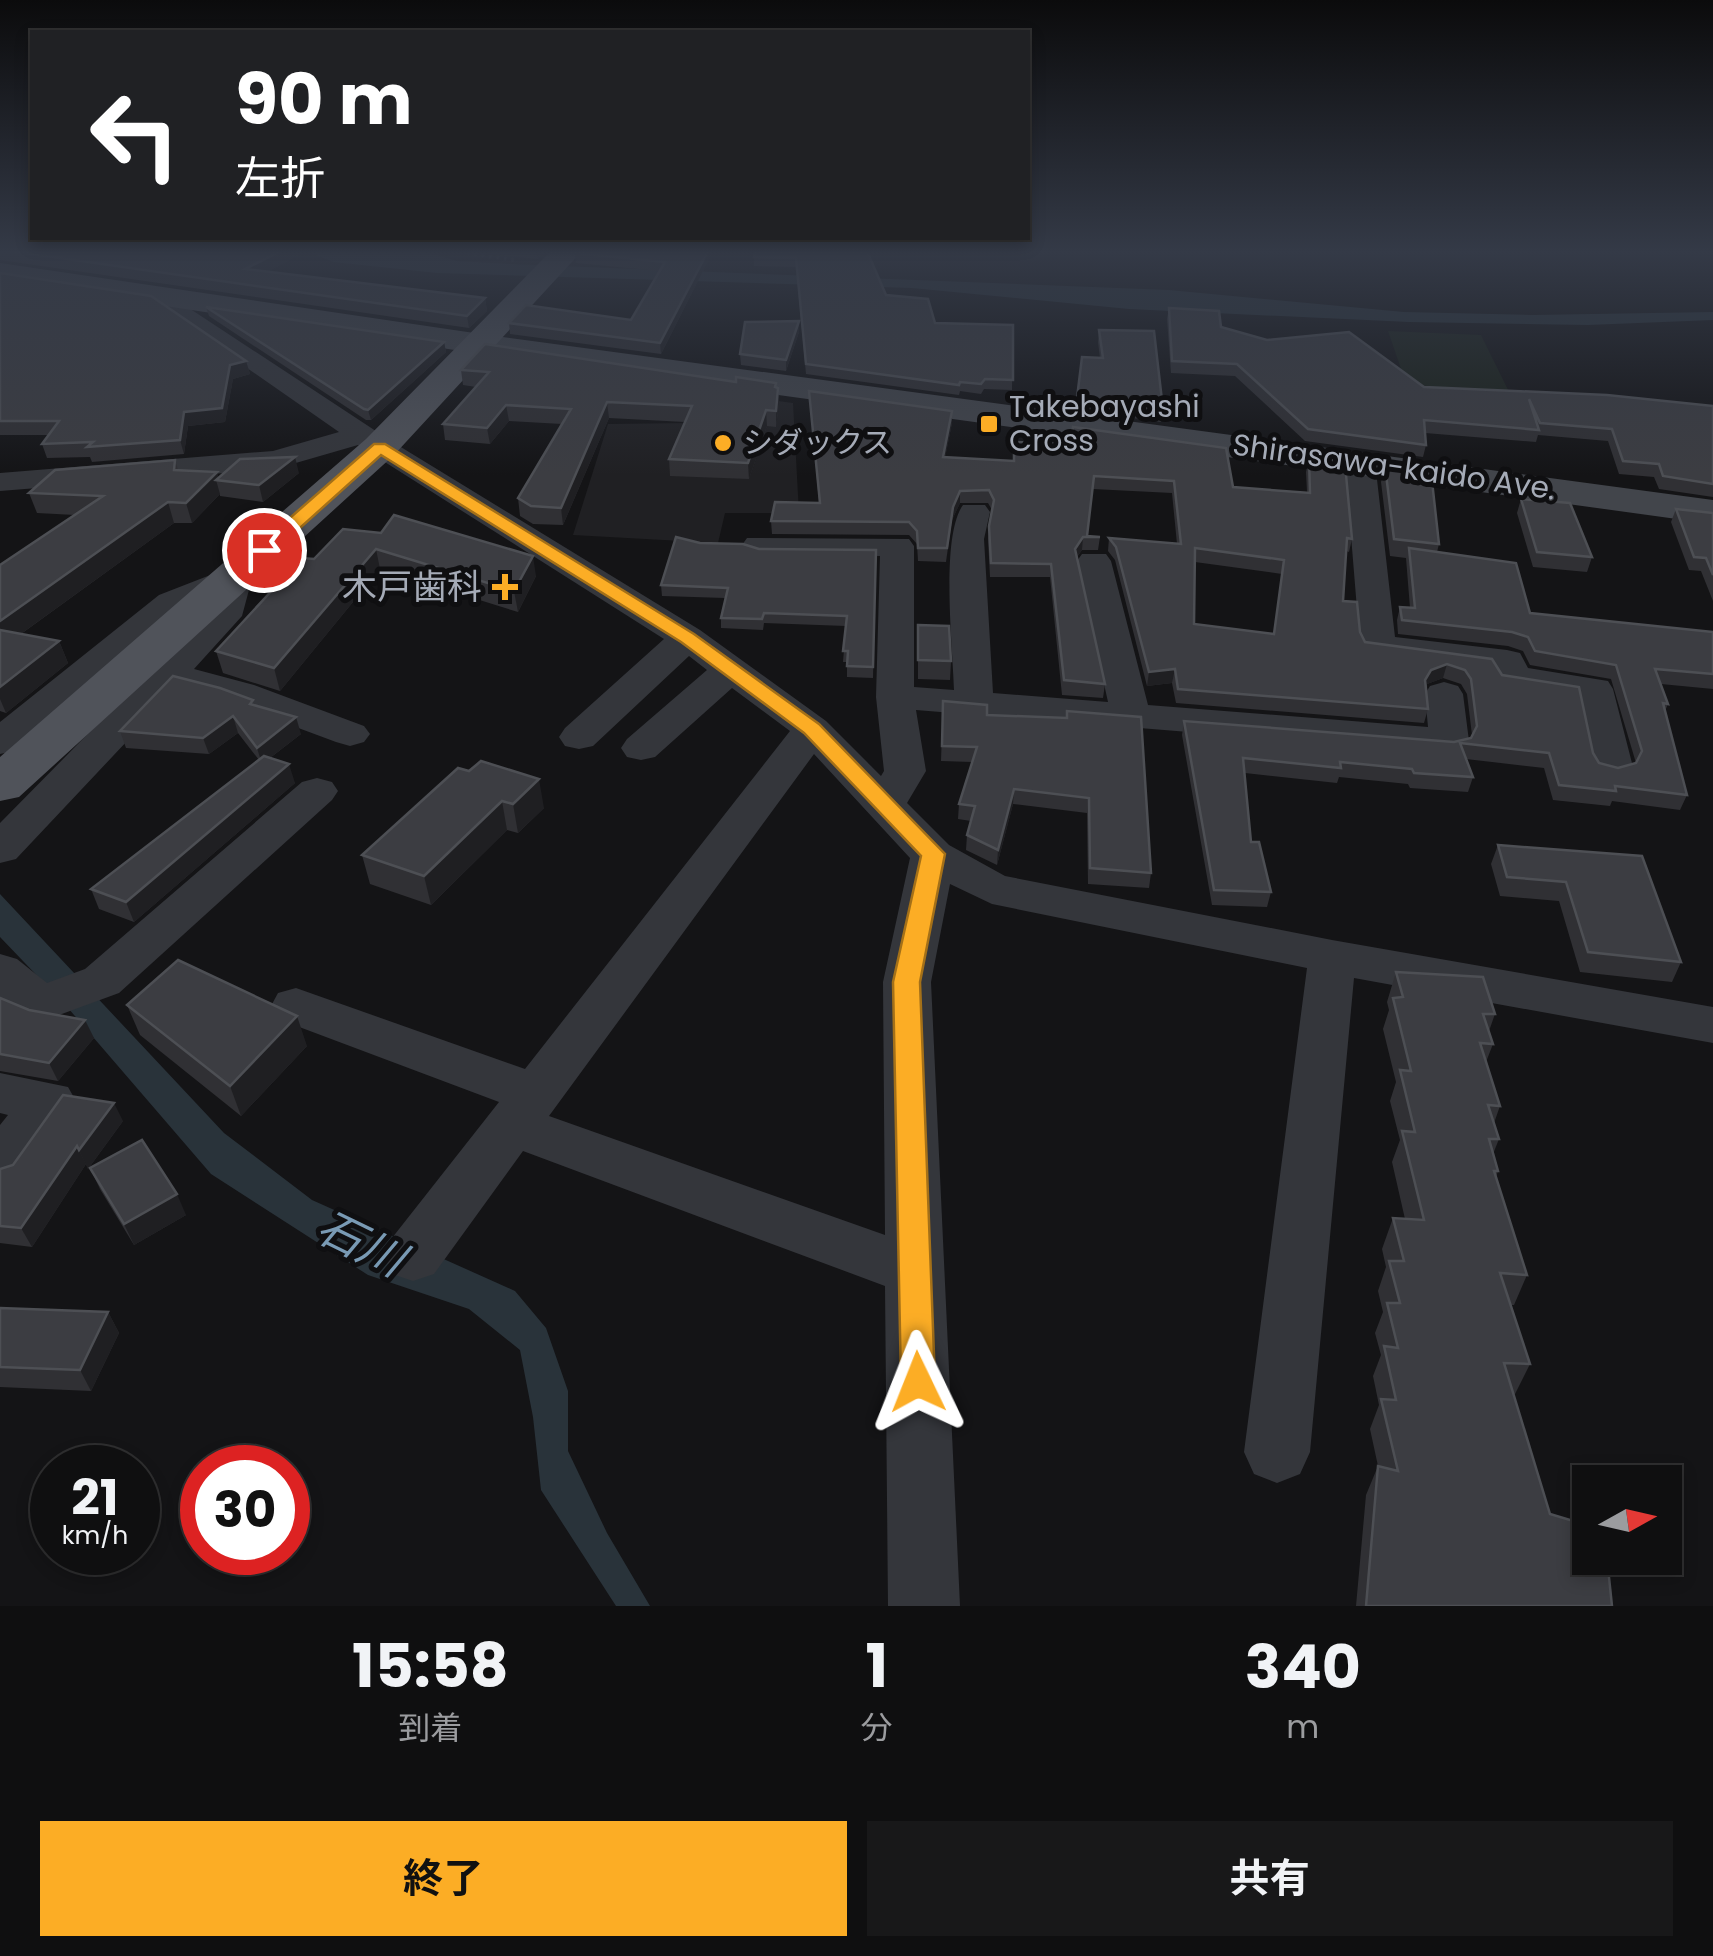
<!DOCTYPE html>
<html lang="ja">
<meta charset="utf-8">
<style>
:root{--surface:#0f0f10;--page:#181819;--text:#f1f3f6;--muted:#9b9c9f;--line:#2f2f30;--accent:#fcad25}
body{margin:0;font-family:Poppins,"Noto Sans JP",sans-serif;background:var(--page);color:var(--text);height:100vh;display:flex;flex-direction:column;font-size:38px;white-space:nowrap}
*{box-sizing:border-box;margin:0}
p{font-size:32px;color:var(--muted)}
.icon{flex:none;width:55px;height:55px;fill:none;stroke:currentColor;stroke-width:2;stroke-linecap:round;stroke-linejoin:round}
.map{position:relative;height:1606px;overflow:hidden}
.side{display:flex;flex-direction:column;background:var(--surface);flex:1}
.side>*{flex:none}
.banner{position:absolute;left:30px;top:30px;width:1000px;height:210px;border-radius:0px;box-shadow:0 5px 15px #0003,0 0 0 2px var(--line);background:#202124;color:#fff;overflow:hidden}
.needle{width:65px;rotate:82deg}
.buttons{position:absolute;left:1572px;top:1465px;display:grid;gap:20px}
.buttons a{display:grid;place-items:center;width:110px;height:110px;border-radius:0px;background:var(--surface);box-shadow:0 5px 15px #0003,0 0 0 2px var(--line);font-size:50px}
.speed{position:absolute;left:30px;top:1445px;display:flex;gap:20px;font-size:50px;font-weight:700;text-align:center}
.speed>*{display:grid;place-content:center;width:130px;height:130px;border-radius:50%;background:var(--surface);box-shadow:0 5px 15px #0003,0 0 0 2px var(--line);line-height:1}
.speed small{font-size:25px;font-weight:400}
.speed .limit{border:15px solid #d22;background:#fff;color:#111}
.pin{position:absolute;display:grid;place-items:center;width:85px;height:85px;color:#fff;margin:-42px;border:5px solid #fff;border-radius:50%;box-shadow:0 2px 10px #0007}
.me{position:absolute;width:110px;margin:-55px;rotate:358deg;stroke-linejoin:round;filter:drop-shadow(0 0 8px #0008)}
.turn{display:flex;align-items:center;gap:35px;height:210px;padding:0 40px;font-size:45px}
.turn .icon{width:130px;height:130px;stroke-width:2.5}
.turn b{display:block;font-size:70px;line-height:85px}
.eta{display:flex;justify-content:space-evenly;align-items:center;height:170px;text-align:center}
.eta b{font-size:60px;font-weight:700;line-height:70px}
.action{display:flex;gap:20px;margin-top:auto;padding:20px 40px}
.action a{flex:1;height:115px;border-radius:0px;background:var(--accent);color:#111;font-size:40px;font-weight:700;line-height:115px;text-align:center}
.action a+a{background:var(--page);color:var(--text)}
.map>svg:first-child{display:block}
.built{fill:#202023}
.green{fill:#1a211a}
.water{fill:#29333a}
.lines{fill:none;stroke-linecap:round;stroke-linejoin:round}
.path{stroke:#3a3d42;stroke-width:4;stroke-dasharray:2.5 5;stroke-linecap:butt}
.minor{fill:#34363b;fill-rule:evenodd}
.secondary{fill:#42454b;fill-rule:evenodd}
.primary{fill:#50535a;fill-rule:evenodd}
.wall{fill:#303034;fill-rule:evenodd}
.shaded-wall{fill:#1f1f22}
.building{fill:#3c3d42;stroke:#4d4f54;stroke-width:2.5;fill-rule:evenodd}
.route{fill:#fcad25;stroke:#a47018;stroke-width:2.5}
.poi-dot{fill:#fcad25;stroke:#0f0f11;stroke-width:4}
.labels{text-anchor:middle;stroke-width:10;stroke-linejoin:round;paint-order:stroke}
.far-poi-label{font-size:30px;fill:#a5abb7;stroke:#0f0f11;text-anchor:start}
.far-street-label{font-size:30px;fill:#a5abb7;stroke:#0f0f11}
.poi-label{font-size:35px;fill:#a5abb7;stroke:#0f0f11;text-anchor:end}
.near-water-label{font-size:45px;font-style:italic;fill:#799ab4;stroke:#0f0f11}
</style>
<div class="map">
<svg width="1713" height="1606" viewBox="0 0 1713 1606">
<rect width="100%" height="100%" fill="#141416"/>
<path class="built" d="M705,391l88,12 6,110h-74l-7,30 -145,-8 35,-111 81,-1z"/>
<path class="green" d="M1388,331l93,4 33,67 -103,-4z"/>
<g class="water">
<path d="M307,251h115l35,10 52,3 660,26 235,22 128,3 181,-3v8l-125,5 -179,-3 -280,-13 -217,-21 -475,-15 -104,-11z"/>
<path d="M0,894l224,239 88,67 203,91 31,37 22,63v60l39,82 43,73h-34l-75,-116 -8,-73 -13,-67 -51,-41 -101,-34 -157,-101 -143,-166 -68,-71z"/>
</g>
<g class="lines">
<path class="path" d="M452,251l63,9"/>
<g class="minor">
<path d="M160,289l231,152 309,189 126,91 55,55 3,-5 -8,-74 4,-141 -121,-1 -12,-3 -5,-7 5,-7 162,1 5,7v141l40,3c-1,-42 -14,-153 9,-185h22l5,7 -6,27 9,154 115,9 -31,-141 5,-7h24l5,7 37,144 280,22 -3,-33 5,-8 14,-4 14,4 5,8 6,47 -6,9 -14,3 -533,-43 10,61 -19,32 42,42 56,31 327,64 381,67v36l-359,-65 -44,474 -10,22 -23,9 -23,-9 -10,-22 63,-484 -315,-64 -42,-20 -19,98 29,624h-72l-3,-320 -362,-135 -89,123 -21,7 -21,-7 -8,-18 8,-18 107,-136 -221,-83 -7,-13 7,-13 18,-5 229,81 265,-338 -58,-43 -77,69 -14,3 -14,-3 -6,-9 6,-9 80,-69 -18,-14 -96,90 -14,3 -14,-3 -6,-9 6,-9 99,-89 -306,-194 -83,24 -275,22v-18l273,-22 66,-19 -188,-131 -3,-5zM814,754l96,104 -27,124 2,253 -336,-119z"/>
<path d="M1360,453l11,3 4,6 20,175 112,13 13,3 8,15 80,13 5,8 20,78 -6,9 -15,3 -15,-3 -6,-9 -14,-69 -79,-13 -8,-15 -125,-16 -5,-8 -15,-184 4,-6z"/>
<path d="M236,565l12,3 5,7 -11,41 -48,53 60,16 110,41 6,8 -6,8 -14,4 -14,-4 -110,-41 -49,-13 -161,171 -16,4v-40l207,-210 5,-15 -29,11 -169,142 -14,3v-32l159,-127z"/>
<path d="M317,778l15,4 6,9 -6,9 -213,193 -79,29 -18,-5 -22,-19v-44l17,5 30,24 38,-14 217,-187z"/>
<path d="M0,1073l68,14 8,14 -56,81 -20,6v-63l8,-10 -8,-2z"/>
</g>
<path class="secondary" d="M0,263l481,71 1232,166v24l-1232,-170 -481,-73z"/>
<path class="primary" d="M551,251h31l-188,204 -375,342 -19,4v-44l366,-318z"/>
</g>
<g class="wall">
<path d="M0,251h306l-39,21 218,26 2,13 -18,17 -469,-68z"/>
<path d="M487,251h60l-9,8 -50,-5z"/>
<path d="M713,251l-52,103 -151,-20 -1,-11 122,-3 28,-49 -83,-8 -1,-10z"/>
<path d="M867,251l19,44 49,28 78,2 -1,65 -28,-1 -3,5 -21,-3 -1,4 -153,-21 -10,-107 -42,-1v-9z"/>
<path d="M0,273l246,88 4,13 -17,5 -8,43 -37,4 -4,28 -92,8 -2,-5 -43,1 -5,-14 6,-9h-48z"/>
<path d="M206,307l238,35 2,10 -75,68h-5l-157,-104z"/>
<path d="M1169,308l52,19 203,60 289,19v91l-54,-8 -5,-12 -35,-3 -11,-33 -70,-6 -2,7 -111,-9 1,12 -3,12 -118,-16 -70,-65 -64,-3 -4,-54z"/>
<path d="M1099,330l64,79 -2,13 -86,-12 7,-53 18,1 -2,-16z"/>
<path d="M799,332l-13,39 -45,-6 -1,-11z"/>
<path d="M461,370l315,17 3,17 -3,23 -9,-1 -18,53 -79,-3 -1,-17 16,-37 -76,-4 -46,107 -30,-1 -13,-8 -2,-18 44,-74 -53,-3 -19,23 -45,-4 -2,-16 33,-37 -13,-2z"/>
<path d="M809,391l143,32 -7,34 68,4 1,-19 219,45 74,5 -1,-20 3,-13 43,80 -3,13 -3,-1 -3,50 22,41 137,33 91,78 6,10 19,5 18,-5 -25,-84 -81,-14 -7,-14 -15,-5 -110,-12 -1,-14 3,-13 10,1 -4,-50 -16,-2 -9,-74 4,-16 54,78 -2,8 93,61 183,19v57l-52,-5 7,20 -3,7 22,84 -7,15 -68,-9 -2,5 -57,-6 -9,-32 -78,-9 7,18 -5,15 -58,-4 -2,-4 -69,-7 -2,6 -92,-10 6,69 20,50 -4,15 -55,-2 -30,-170 2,-14 270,21 17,-4 1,-3 -5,-41 -6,-10 -18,-6 -16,6 1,25 -4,14 -248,-20 -4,-20 -25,3 -32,-126 -7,-9 1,-13 68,6 -5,-51 -79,-4 -6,47 13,1 -2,13h-16l-5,7 28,127 -2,14 -41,-3 -12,-118h-60l-2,-38 4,-29 -4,-7h-28l-8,17 -6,42 -28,-1 -1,-17 -8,-9 -137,-1 -1,-13 48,-18zM1195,562l87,12 -8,60 -80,-10z"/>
<path d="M175,460l3,10 39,2 1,5 81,-4 -36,29 -43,-6v-2l-28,29h-18l-153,111 38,7 9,22 -62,50 -6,-2v-146l75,-50 -38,-2 -8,-20z"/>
<path d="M1521,499l71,58 -5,15 -54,-5 -16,-54z"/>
<path d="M1676,509l37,4v88l-12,-30 -12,-1 -18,-48z"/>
<path d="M343,529l193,47 -18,36 -138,-43 -100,122 -57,-18 -7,-22 98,-92z"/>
<path d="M700,543l59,6 117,1 -3,128 -26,-1v-15h-4l3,-36 -82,-3 -1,7 -42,-2v-10l4,-20 -63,-2 -1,-11z"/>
<path d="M918,625l33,36 -1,19 -32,-1z"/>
<path d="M943,701l44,14 79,3 1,-7 84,162 -2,15 -61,-4 -1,-71 -74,-9 -16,61 -31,-15 1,-15 4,-14 -13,-2 1,-15 13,-42 -31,-1z"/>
<path d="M254,705l47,29 -31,24 25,25 -161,139 -35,-13 -8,-20 168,-129 -21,-27 -29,21 -83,-6 -6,-17z"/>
<path d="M458,768l86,40 -26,25 -11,-3 -76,75 -61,-21 -8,-29z"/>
<path d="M1498,845l144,11 39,106 -9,20 -92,-10 -21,-71 -59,-5 -9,-32z"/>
<path d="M1396,972l99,42 -6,17 4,13 -7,18 14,44 -6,17 5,16 -6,15 5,17 -2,6 31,98 -13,30h-3l19,59 -15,30h-1l36,120 62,92h-256l10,-111 12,-29 -8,-37 9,-24 -6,-29 8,-21 -6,-22 8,-21 -5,-21 8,-24 -4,-18 11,-31 12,1 -13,-57 8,-22 -10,-39 6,-19 -13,-53 6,-19 -2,-8z"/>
<path d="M0,998l94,40 -36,43 -58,-10z"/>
<path d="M127,1005l180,41 -66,70 -101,-81z"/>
<path d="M123,1121l-35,48 -2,-5 -54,83 -32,-4v-74l13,-4z"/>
<path d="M90,1168l96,47 -52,30 -34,-56z"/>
<path d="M0,1308l108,4 11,21 -28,58 -91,-4z"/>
</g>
<g class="shaded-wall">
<path d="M281,251h25l-58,31 -3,-13z"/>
<path d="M536,251h11l-9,8z"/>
<path d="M708,251h5l-52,103 -1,-11z"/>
<path d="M485,298l2,13 -18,17 -2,-12z"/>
<path d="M799,321v11l-13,39v-11z"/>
<path d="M444,342l2,10 -75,68 -3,-10z"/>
<path d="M246,361l4,13 -17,5 -8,43 -37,4 -4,28 -4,-14 4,-28 46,-47z"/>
<path d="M778,388l1,16 -3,23v-16z"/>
<path d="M607,402l2,16 -46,107 -2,-17z"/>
<path d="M506,405l3,16 -19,23 -3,-16z"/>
<path d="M766,410l1,16 -18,53 -1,-16z"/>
<path d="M952,411v12l-9,46v-12z"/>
<path d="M295,457l4,16 -36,29 -4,-17z"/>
<path d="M217,472l2,8h-3l4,14 -28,29 -6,-20z"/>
<path d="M960,491v12l-8,17 -6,42 7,-55z"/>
<path d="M168,502l6,21 -174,126v-28z"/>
<path d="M1083,537l-1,13 -9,12 2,-13z"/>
<path d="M376,549l4,20 -100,122 -6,-23z"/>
<path d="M533,556l3,20 -18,36 -4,-21z"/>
<path d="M59,641l9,22 -62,50 -6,-14v-12z"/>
<path d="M1447,664l-4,14 -16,6 -6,10 4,-14 6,-10z"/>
<path d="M1175,669l-3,14 -25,3 2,-14z"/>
<path d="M233,716l5,17 -29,21 -6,-16z"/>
<path d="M296,717l5,17 -39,30 -5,-16z"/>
<path d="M289,764l6,19 -161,139 -8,-20z"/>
<path d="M539,779l5,29 -26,25 -5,-29z"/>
<path d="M1014,789l-1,15 -16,61 1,-15z"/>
<path d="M502,801l5,29 -76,75 -7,-29z"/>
<path d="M297,1016l10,30 -66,70 -11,-30z"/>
<path d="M85,1020l9,18 -36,43 -9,-18z"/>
<path d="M114,1103l9,18 -35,48 -9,-19z"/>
<path d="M77,1146l9,18 -54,83 -11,-19z"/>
<path d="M177,1194l9,21 -52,30 -10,-21z"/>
<path d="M108,1312l11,21 -28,58 -11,-21z"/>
</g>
<g class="building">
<path d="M11,251h270l-36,18 240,29 -18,18z"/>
<path d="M577,251h131l-48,92 -151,-20 17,-18 105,15 34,-58 -90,-9z"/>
<path d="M755,251h112l19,44 42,4 7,24 78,2v55l-28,-1 -4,5 -21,-2 -1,3 -153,-21 -10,-106 -42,-1z"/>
<path d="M0,273l151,23 95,65 -16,4 -8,43 -38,4 -4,28 -93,7 6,-5 -51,2 17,-23h-59z"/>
<path d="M206,307l238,35 -76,68 -4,-1z"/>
<path d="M1169,308l50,3 2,16 46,13 82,-8 75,55 183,8 106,11v78l-50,-8 -4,-12 -36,-3 -11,-32 -72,-6 -11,-24 10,31 -115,-10 2,25 -118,-16 -71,-65 -65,-3z"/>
<path d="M799,321l-13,39 -46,-6 5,-32z"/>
<path d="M1099,330l55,1 9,78 -86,-11 5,-41 21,1z"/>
<path d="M485,344l251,38v-5l40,6 -1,4 3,1 -2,23 -10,-1 -18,53 -79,-4 23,-53 -85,-4 -46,106 -30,-2 -13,-8 53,-89 -65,-4 -19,23 -44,-4 46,-52 -28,-2z"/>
<path d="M809,391l143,20 -9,46 71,4v-19l57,2 2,-17 153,21 7,39 77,6 -1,-34 36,5 7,75 -5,-1 -4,63 14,1 3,30 5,10 127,17 10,16 77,12 14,66 6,10 19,5 18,-5 6,-12 -26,-86 -81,-14 -7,-14 -16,-5 -110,-12 -2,-13 15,1 -6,-60 107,15 14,50 183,19v42l-58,-5 13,35 -5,-1 24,92 -72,-9 1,5 -57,-6 -10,-32 -89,-10 13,34 -59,-4 -2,-4 -72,-7 1,6 -98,-10 8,84h8l12,50 -57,-2 -30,-169 270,21 17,-4 6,-12 -6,-47 -6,-9 -18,-6 -16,6 -6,10 3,29 -250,-20 -3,-20 -26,3 -33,-125 -7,-9 72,6 -7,-63 -80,-5 -7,60 13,1h-17l-8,12 30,135 -41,-4 -13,-116 -60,-1 -2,-37 5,-26 -5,-10 -29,1 -7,16 -6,41h-29l-1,-17 -8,-9 -138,-1 4,-19 45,1zM1195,548l89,12 -10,74 -80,-10z"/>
<path d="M295,457l-36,28 -43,-5 24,-21z"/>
<path d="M175,460l-1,10 43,2 -31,31 -18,-1 -168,119v-56l103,-69 -74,-3 26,-23z"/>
<path d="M1385,466l46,6 8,72 -45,-5z"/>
<path d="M1521,499l49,4 22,54 -55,-5z"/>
<path d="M1676,509l37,4v62l-7,-17 -12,-1z"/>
<path d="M394,515l139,41 -19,35 -138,-42 -102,119 -58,-17 86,-93 12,1 29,-30 38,4z"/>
<path d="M676,537l24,6 43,1 16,5 117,1 -3,117 -26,-1 1,-15h-5l4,-35 -83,-3 -2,6 -41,-1 7,-30 -67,-3z"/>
<path d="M918,625l31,1 2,35 -33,-1z"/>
<path d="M0,630l59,11 -59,46z"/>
<path d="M173,676l47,12 33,12 -3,4 46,13 -39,31 -24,-32 -30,22 -83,-7z"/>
<path d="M943,701l44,4v10l80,3v-7l74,6 10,156 -61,-5 -1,-70 -75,-9 -16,61 -31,-15 8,-29 -16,-2 18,-57 -35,-1z"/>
<path d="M264,756l25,8 -163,138 -35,-13z"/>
<path d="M481,761l58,18 -26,25 -11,-3 -78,75 -62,-21 96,-87 11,3z"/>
<path d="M1498,845l144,11 39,106 -93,-10 -22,-70 -59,-5z"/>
<path d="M178,960l119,56 -67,70 -103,-81z"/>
<path d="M1396,972l87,5 12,37h-12l10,30 -13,-1 20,63 -12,-1 11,34h-10l9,32h-4l33,104 -27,-2 30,91 -26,-1 46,151 40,12v32h17l5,48h-246l12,-140 20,5 -17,-72 15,1 -12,-54 14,2 -11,-45h13l-11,-42h15l-11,-43 31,2 -22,-89 13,1 -15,-62 11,1 -18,-73 10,-1z"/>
<path d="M0,998l29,12 56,10 -36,43 -49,-9z"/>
<path d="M63,1095l51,8 -35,47 -2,-4 -56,82 -21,-2v-57l13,-4z"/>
<path d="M142,1140l35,54 -53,30 -34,-56z"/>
<path d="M0,1308l108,4 -28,58 -80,-3z"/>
</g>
<linearGradient id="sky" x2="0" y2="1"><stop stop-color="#0b0b0c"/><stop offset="0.53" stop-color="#343a47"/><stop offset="1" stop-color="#343a47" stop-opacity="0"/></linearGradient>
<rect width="1713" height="475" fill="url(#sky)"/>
<path class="route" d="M374,444h11l309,190 125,90 126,130 -25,128 15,400 -5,11 -12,5 -12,-5 -5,-11 -8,-400 28,-126 -117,-123 -123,-91 -300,-187 -110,99h-13v-8z"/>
<g class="poi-dot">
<rect x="979" y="414" width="20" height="20" rx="5"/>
<circle cx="723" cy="443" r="10"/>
<path d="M500 572h10v10h10v10h-10v10h-10v-10h-10v-10h10z"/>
</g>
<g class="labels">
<g class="far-poi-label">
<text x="1009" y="417">Takebayashi<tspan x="1009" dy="34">Cross</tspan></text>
<text x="743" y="453">シダックス</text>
</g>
<g class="far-street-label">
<text transform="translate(1394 467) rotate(8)" y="10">Shirasawa-kaido Ave.</text>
</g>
<g class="poi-label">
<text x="482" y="599">木戸歯科</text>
</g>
<g class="near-water-label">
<text transform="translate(361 1243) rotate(26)" y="16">石川</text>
</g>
</g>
</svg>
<div class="buttons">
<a><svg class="needle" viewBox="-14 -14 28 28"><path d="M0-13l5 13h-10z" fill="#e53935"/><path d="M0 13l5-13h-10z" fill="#9b9c9f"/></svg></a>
</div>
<div class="speed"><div>21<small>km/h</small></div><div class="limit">30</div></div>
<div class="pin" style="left:264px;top:550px;background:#d93025"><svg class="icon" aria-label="arrive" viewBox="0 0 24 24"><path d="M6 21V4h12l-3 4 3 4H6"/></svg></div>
<svg class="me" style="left:918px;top:1382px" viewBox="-20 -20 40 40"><path d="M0-17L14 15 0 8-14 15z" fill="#fcad25" stroke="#fff" stroke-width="4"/></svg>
<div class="banner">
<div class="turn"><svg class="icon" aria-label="left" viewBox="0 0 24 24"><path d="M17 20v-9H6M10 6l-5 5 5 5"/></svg><div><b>90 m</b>左折</div></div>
</div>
</div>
<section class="side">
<div class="eta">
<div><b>15:58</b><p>到着</p></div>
<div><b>1</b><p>分</p></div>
<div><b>340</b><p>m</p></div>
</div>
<div class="action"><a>終了</a><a>共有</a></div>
</section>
